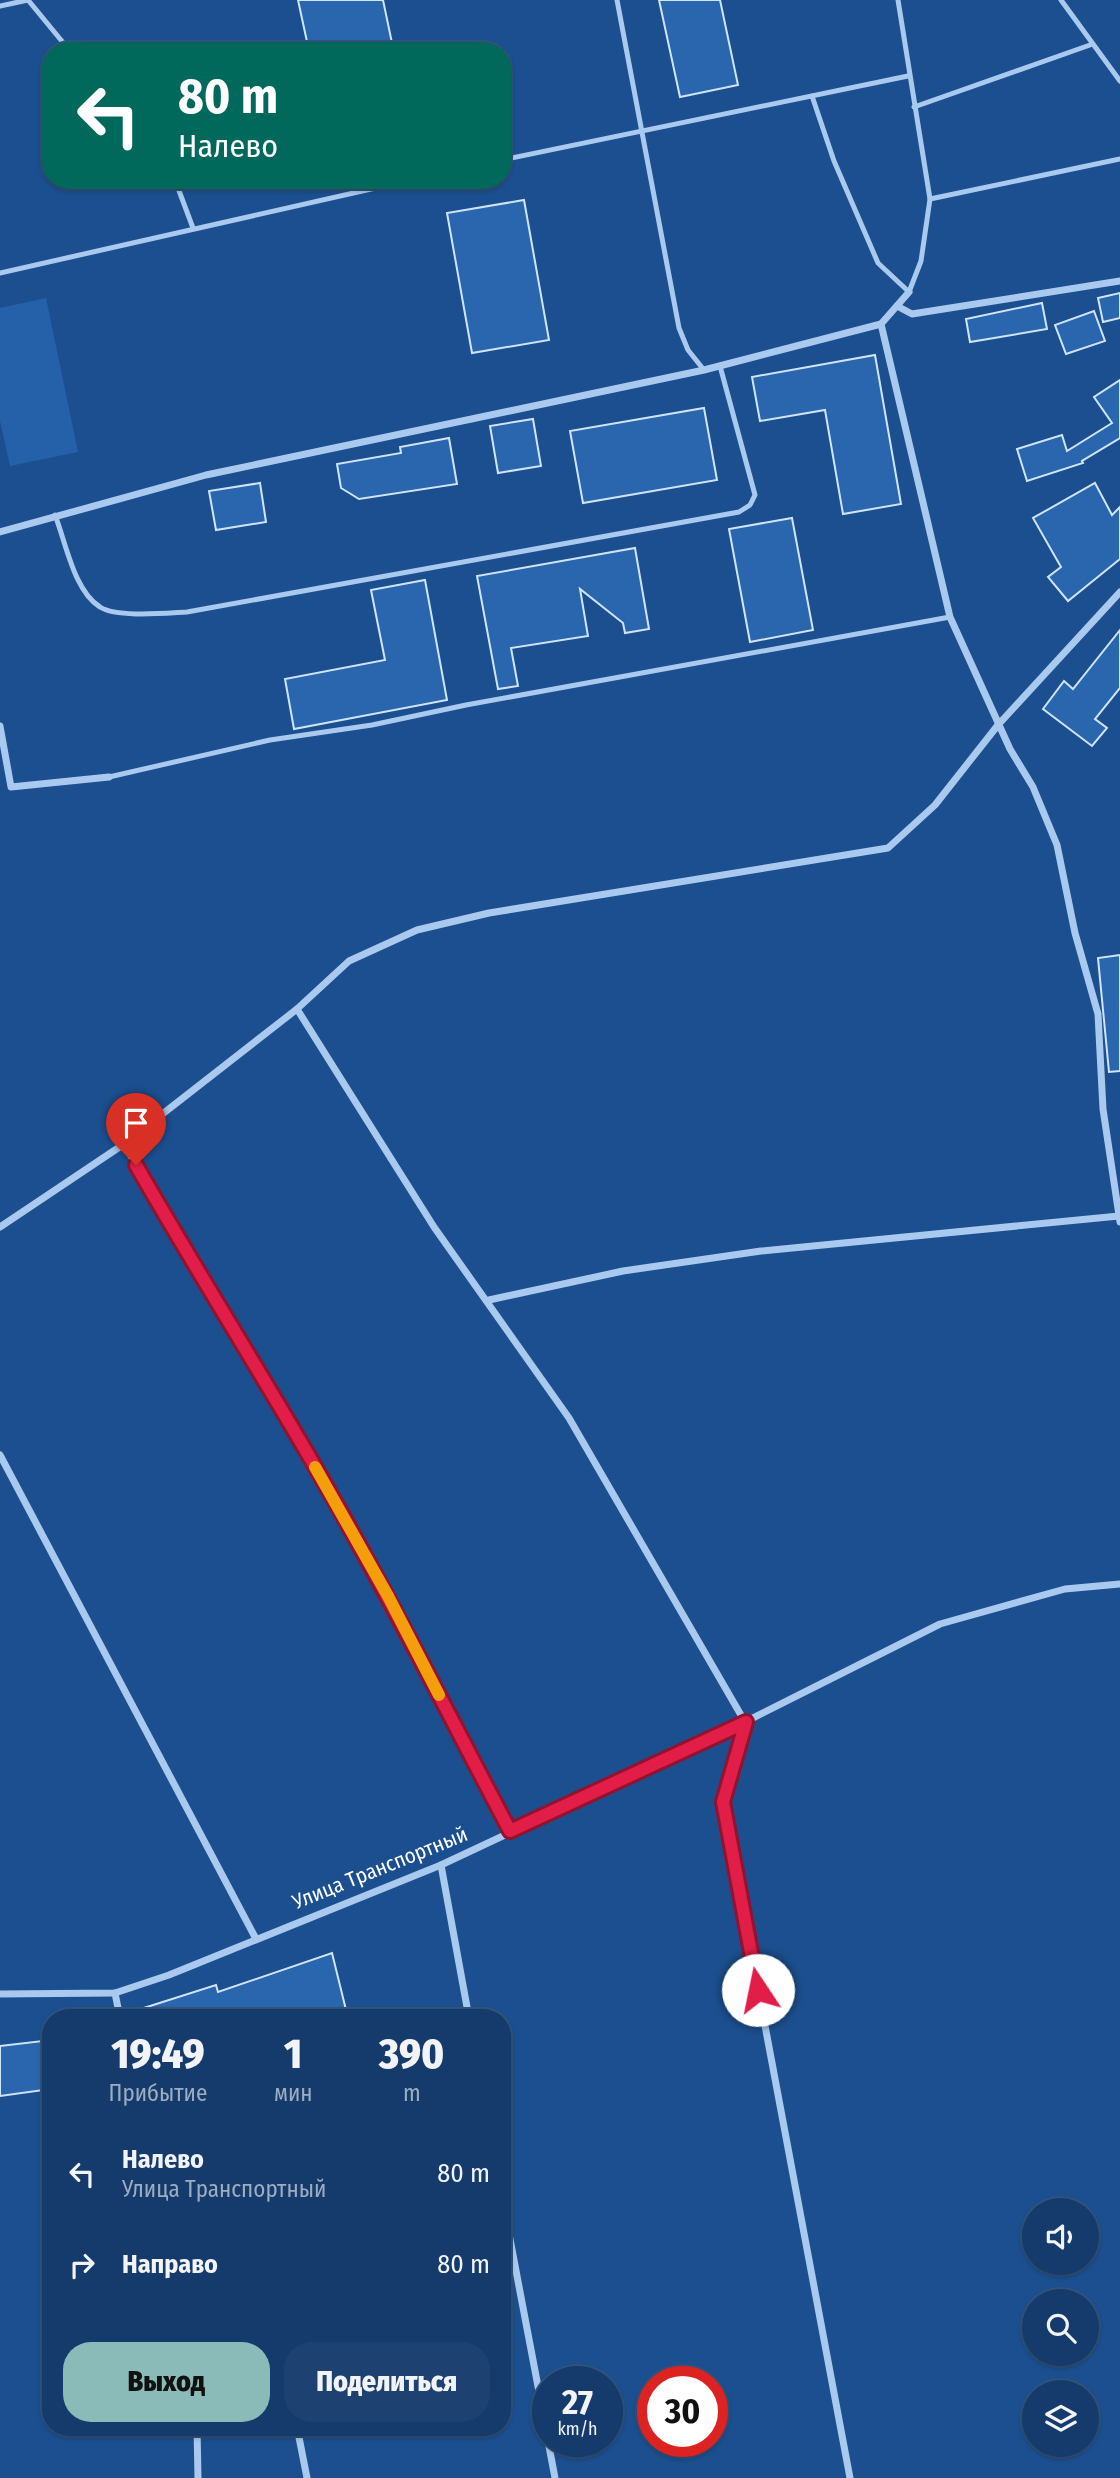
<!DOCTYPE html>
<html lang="ru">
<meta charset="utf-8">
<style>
:root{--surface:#143b6b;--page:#1d4271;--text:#f1f3f6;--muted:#9dadc1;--line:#33557e;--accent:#8bbbb9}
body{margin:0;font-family:"Fira Sans Condensed",sans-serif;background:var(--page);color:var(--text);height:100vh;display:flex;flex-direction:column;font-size:26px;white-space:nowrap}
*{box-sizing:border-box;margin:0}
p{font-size:23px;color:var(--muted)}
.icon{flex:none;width:38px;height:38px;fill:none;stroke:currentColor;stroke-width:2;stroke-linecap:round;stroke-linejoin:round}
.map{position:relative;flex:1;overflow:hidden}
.panel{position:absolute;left:42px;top:2009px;width:469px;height:427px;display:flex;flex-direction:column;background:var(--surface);border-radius:28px;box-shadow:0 2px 5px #0004,0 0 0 2px var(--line)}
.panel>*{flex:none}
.guide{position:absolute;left:42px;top:42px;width:469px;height:147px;border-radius:28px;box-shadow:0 2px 5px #0004,0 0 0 2px var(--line);background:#00695c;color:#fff;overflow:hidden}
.fabs{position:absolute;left:1022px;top:2198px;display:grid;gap:14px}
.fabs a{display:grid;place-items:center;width:77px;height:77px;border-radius:50%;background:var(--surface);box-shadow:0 2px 5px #0004,0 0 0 2px var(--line);font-size:35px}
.speed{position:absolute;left:532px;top:2366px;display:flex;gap:14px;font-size:35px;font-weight:700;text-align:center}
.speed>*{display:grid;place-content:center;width:91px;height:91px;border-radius:50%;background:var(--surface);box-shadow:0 2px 5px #0004,0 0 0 2px var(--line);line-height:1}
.speed small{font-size:18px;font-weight:400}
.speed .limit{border:10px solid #d22;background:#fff;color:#111}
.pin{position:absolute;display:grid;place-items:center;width:60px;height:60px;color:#fff;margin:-72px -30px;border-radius:50% 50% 50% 0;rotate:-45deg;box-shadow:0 0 7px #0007}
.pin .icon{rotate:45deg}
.me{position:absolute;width:77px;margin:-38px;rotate:349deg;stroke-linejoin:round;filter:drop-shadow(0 0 5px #0008)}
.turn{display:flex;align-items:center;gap:24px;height:147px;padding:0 21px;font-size:32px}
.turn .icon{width:91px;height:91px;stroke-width:2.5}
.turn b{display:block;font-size:49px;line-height:60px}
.eta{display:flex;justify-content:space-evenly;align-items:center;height:119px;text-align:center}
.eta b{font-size:42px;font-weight:800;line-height:49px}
.action{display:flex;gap:14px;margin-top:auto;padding:14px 21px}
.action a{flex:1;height:80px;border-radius:28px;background:var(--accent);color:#111;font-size:28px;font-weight:800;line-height:80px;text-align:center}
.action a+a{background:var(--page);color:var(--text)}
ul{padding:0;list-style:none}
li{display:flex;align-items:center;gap:21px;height:91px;padding:0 21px}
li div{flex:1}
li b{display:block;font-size:26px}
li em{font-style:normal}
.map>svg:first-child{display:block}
.green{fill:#2461a8}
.building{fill:#2a66ad;stroke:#cfe3fa;stroke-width:2}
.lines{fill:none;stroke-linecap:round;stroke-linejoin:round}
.lane{stroke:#a9c9ee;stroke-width:5}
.street{stroke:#a9c9ee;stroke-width:7}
.route-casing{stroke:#92132f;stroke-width:18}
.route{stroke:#e11d48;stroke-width:12}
.slow{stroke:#f59e0b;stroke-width:12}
.labels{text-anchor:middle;stroke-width:7;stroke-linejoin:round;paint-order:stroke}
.street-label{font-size:21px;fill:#fff;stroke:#1b4f8f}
</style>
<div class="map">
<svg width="1120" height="2478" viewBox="0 0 1120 2478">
<rect width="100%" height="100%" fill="#1b4f8f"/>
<path class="green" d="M46,298l32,154 -68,14 -10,-45v-113z"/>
<g class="building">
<path d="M298,0h85l9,43 -35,8h-48z"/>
<path d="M659,0h61l18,85 -58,12z"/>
<path d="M524,200l25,140 -77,13 -25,-140z"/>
<path d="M1120,293v25l-17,4 -5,-24z"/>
<path d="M1042,303l5,26 -77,13 -4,-23z"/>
<path d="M1094,311l11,30 -39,13 -11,-29z"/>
<path d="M875,355l26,149 -58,10 -18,-104 -65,11 -8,-44z"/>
<path d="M1120,380v58l-38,23 1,2 -56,18 -10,-32 45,-14 5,16 45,-28 -18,-26z"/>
<path d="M704,408l13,72 -134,23 -13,-72z"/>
<path d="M533,419l8,47 -43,7 -8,-47z"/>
<path d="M449,438l8,46 -98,15 -18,-11 -4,-24 64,-11 -1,-6z"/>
<path d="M260,483l6,39 -50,8 -7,-39z"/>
<path d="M1095,483l17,32 8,-8v52l-52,42 -20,-24 13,-10 -28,-49z"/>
<path d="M792,518l21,112 -63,12 -21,-113z"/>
<path d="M635,548l14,81 -24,4 -2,-10 -43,-34 8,47 -77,12 7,38 -20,3 -21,-113z"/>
<path d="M425,580l22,120 -153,29 -9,-50 100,-19 -14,-70z"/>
<path d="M1120,630v58l-25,31 12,9 -15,18 -49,-37 21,-28 9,8z"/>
<path d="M1120,955v116l-11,1 -11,-114z"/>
<path d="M332,1953l16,65h-222l-1,-4 91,-29 2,7z"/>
<path d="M51,2040v49l-51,7v-50z"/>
</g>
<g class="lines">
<g class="lane">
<path d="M28,0l42,51"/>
<path d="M617,0l62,328 9,22 16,20"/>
<path d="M1061,0l59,81"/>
<path d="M0,6l28,-6"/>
<path d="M812,96l22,65 44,102 31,29 12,-31 9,-62 -32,-199"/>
<path d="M914,107l176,-62"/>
<path d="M502,160l406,-84"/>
<path d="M175,180l18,48"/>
<path d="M930,199l190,-40"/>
<path d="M0,273l411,-93"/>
<path d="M55,515c11,28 19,76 45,92 17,11 67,6 87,5l552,-100 11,-7 5,-10 -35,-129"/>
<path d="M109,777l161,-37 102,-15 94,-20 484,-88"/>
</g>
<g class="street">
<path d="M897,306l15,8 208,-33"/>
<path d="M881,324l69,293 60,132 23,38 24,58 18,88 23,81 5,95 17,113"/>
<path d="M0,532l206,-57 498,-105 177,-46 28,-32"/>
<path d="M0,726l11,61 98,-10"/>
<path d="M297,1009l137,218 135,191 176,304 -22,80 127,676"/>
<path d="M124,1144l264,452 122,235"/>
<path d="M0,1227l124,-83 173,-135 52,-48 68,-31 72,-17 399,-65 47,-43 63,-80 122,-133"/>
<path d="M489,1300l134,-29 138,-20 358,-35"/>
<path d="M0,1455l255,482"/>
<path d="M441,1865l28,153"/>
<path d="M115,1993l5,25"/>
<path d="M0,1994l115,-1 54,-18 272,-110 304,-143 195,-98 125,-35 55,-5"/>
<path d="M502,2197l46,242"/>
<path d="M197,2427l1,51"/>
<path d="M297,2427l10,51"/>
<path d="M548,2441l7,37"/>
</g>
</g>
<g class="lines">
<g class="route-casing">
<path id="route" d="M136,1165c52,91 107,179 160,269 77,130 144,264 214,397l236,-109 -23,80 35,188"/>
</g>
<use href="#route" class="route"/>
<path class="slow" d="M315,1467l73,129 51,99"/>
</g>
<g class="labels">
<g class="street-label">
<text transform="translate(380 1868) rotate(-22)" y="7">Улица Транспортный</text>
</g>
</g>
</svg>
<div class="fabs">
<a><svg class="icon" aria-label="sound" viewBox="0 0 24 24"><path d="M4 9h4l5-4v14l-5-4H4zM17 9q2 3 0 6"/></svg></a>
<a><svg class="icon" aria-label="search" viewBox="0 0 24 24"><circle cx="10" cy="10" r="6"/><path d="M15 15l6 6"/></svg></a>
<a><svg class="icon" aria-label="layers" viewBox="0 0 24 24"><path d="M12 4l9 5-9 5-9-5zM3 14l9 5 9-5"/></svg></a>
</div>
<div class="speed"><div>27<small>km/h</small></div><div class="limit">30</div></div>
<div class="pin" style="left:136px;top:1165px;background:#d93025"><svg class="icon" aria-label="arrive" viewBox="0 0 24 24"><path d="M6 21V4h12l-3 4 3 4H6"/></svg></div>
<svg class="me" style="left:758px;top:1990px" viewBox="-20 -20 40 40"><circle r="19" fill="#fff"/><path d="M0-13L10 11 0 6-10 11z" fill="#e11d48"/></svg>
<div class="guide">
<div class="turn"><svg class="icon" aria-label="left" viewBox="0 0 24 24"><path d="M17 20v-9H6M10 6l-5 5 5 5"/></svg><div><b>80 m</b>Налево</div></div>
</div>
<section class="panel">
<div class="eta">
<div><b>19:49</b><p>Прибытие</p></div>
<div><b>1</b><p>мин</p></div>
<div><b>390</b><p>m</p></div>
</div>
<ul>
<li><svg class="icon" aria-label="left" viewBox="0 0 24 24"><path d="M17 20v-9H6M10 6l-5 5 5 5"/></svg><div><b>Налево</b><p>Улица Транспортный</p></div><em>80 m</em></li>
<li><svg class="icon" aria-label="right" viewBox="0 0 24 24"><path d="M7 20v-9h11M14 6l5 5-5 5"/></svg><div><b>Направо</b></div><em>80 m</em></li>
</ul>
<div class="action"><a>Выход</a><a>Поделиться</a></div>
</section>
</div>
